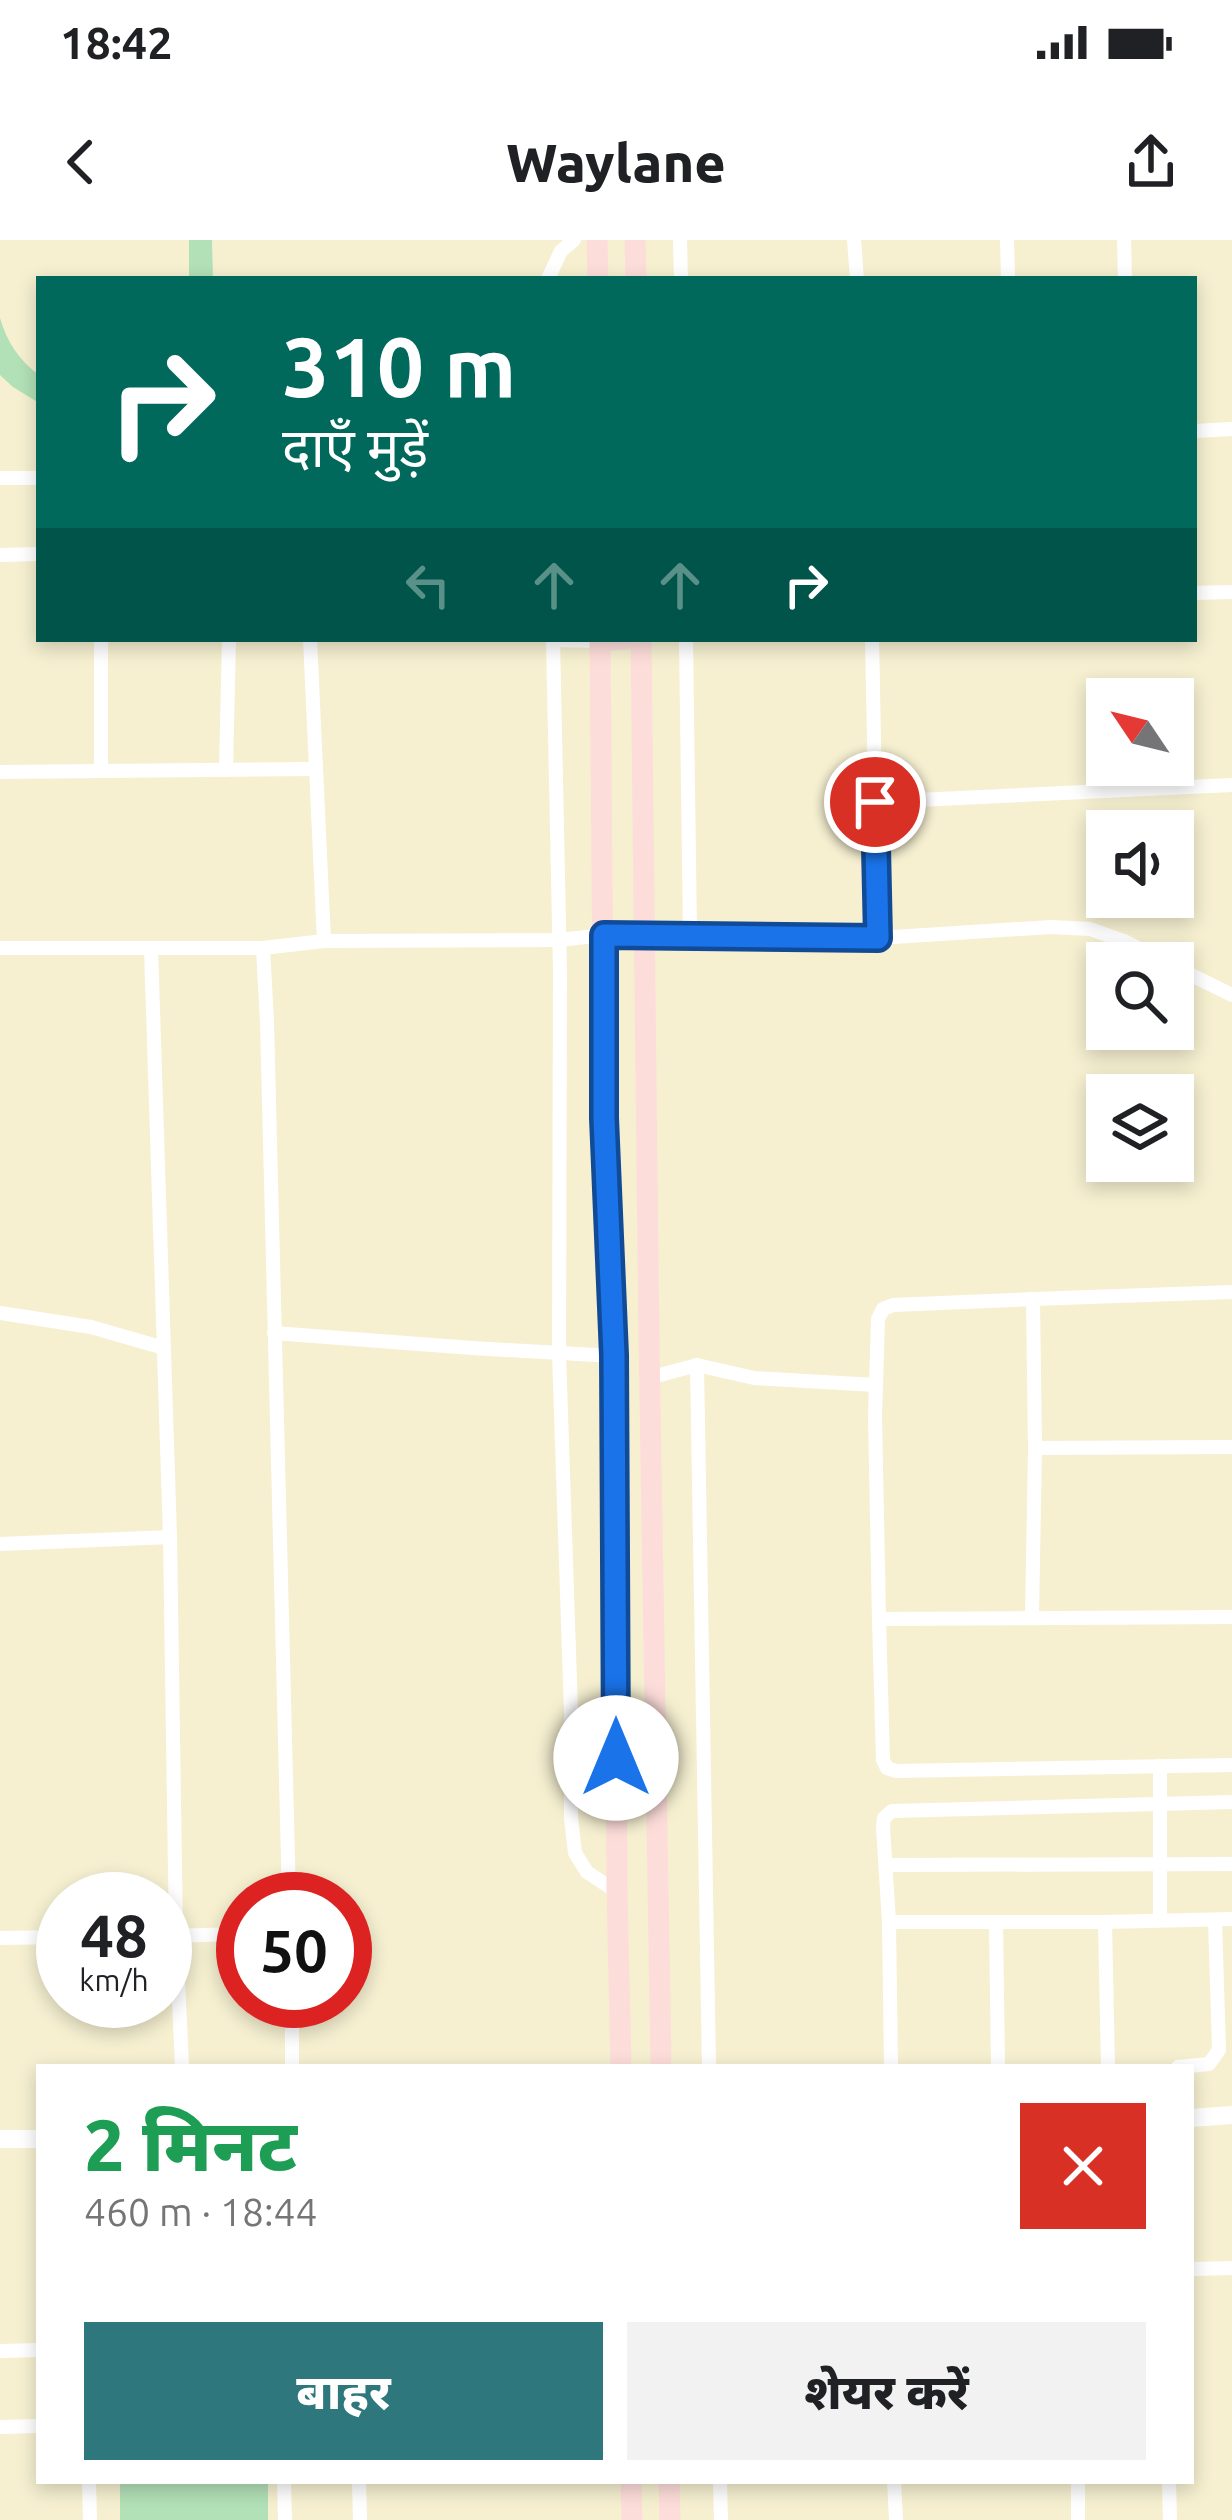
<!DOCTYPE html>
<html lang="hi">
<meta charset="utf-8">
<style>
:root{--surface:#fff;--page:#f2f2f2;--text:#202124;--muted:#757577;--accent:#2e777c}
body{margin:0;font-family:Ubuntu,"Noto Sans Devanagari",sans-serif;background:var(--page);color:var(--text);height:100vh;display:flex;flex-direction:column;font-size:45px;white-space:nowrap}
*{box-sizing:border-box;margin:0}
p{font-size:39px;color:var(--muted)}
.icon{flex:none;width:66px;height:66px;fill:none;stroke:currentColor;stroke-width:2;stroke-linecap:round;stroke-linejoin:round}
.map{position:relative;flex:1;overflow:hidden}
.side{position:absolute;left:36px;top:1824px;width:1158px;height:420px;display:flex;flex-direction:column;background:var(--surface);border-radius:0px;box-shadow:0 6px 18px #0003}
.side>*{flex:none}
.hud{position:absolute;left:36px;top:36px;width:1161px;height:366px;border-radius:0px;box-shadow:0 6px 18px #0003;background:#00695c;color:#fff;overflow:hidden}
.needle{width:78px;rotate:305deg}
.fabs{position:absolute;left:1086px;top:438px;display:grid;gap:24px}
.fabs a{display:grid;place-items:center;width:108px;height:108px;border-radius:0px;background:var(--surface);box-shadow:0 6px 18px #0003;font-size:60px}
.speed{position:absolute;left:36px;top:1632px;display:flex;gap:24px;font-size:60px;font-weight:700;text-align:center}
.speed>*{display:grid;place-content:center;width:156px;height:156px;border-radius:50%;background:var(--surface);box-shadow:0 6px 18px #0003;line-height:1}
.speed small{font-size:30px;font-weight:400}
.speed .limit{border:18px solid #d22;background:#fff;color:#111}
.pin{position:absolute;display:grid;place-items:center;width:102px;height:102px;color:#fff;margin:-51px;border:6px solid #fff;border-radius:50%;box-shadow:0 3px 12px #0007}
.me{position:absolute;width:132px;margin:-66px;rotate:0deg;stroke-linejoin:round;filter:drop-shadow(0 0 9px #0008)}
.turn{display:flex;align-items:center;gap:42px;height:252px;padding:0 48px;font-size:54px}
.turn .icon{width:156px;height:156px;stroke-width:2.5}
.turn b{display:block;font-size:84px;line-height:102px}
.lanes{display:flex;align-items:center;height:114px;padding:0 48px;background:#0003;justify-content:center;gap:60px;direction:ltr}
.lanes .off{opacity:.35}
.round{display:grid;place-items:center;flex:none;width:126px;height:126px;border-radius:0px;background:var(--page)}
.overview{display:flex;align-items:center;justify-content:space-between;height:204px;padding:0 48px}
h1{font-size:72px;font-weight:800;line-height:90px;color:#1e9e55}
.button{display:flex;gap:24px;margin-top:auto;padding:24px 48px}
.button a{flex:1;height:138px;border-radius:0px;background:var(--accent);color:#fff;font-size:48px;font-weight:800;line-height:138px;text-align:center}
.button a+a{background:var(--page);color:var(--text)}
.status{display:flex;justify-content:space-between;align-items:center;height:84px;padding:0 60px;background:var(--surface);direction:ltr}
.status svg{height:33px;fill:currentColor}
header{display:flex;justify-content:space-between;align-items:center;height:156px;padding:0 48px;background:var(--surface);font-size:54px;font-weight:800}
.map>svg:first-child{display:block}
.green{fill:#b2e0b7}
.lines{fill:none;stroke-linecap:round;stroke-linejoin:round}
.minor{stroke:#fff;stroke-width:14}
.tertiary{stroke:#fff;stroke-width:18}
.secondary{stroke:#fdddda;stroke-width:21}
.route-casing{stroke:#114b97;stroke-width:30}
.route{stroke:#1a73e8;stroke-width:21}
</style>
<div class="status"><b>18:42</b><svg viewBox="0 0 49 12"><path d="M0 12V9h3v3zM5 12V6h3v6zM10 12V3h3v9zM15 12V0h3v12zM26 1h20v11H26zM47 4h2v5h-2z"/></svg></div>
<header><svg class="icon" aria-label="back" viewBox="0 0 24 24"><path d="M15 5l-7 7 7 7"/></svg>Waylane<svg class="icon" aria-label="share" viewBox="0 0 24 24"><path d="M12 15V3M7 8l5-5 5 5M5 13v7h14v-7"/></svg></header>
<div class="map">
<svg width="1232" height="2280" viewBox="0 0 1232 2280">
<rect width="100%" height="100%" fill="#f6f0d1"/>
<g class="green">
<path d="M189,0h23l1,39h-24z"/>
<path d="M0,78c7,24 19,42 39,57v28l-26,-16 -13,-12z"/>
<rect x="120" y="2241" width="148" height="39"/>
</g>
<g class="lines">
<g class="minor">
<path d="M680,0l1,39"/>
<path d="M854,0l3,39"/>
<path d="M1007,0l1,39"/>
<path d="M1124,0l1,39"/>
<path d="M548,39l13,-28 13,-11"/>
<path d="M1194,191l38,-2"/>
<path d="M0,238h39"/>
<path d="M0,315l39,-1"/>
<path d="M1194,353l38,-1"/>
<path d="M101,399v132"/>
<path d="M310,399l14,302"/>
<path d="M553,399l7,332 -1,382 12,359v106l4,35 12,19 30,20"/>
<path d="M686,399l4,295"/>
<path d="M872,399l6,299"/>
<path d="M553,400l47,1"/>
<path d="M226,530l3,-131"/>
<path d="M0,532l315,-3"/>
<path d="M875,562l357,-17"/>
<path d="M644,694l234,4 173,-11 39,2 34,12 43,22"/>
<path d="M0,708h263l61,-7 235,-1 45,-5"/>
<path d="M263,708l4,74 22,877"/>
<path d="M151,709l19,588 6,399 6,131"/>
<path d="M1173,726l59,29"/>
<path d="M0,1073l91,14 73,21"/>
<path d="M274,1093l198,15 142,8"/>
<path d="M697,1125l12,702"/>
<path d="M649,1138l48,-13 57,13 122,7"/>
<path d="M1035,1208l197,-1"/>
<path d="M0,1304l170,-7"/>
<path d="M1032,1377l3,-169 -2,-149 199,-7"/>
<path d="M1232,1377l-353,2 4,141 4,8 9,3 336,-6"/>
<path d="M879,1379l-4,-203 3,-97 5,-10 10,-4 140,-6"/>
<path d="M1160,1526v154"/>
<path d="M887,1625l345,-1"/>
<path d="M889,1682l-6,-95 1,-9 8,-7 340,-9"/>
<path d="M996,1682l2,145"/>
<path d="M1105,1682l3,145"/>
<path d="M165,1696l78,-2"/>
<path d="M0,1698l63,-1"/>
<path d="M292,1761v66"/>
<path d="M891,1827l-2,-145h216l127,-3"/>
<path d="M1178,1827l31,-3 10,-14 -4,-130"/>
<path d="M1191,2029l41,-1"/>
<path d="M0,2111l39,-1"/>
<path d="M0,2187l39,-1"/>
<path d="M89,2241l1,39"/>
<path d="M284,2241l1,39"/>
<path d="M359,2241l1,39"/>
<path d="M720,2241l1,39"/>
<path d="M894,2241l2,39"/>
<path d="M1169,2241l1,39"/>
<path d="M1078,2280v-39"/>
</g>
<g class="tertiary">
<path d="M1191,1878l41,-3"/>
<path d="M0,1899h39"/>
</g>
<g class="secondary">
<path d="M597,0l1,39"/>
<path d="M635,0l1,39"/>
<path d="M600,399l4,479 10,238 3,536 4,175"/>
<path d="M641,399l8,702 12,726"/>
<path d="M600,401l26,-2"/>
<path d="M631,2241l1,39"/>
<path d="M669,2241l1,39"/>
</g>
</g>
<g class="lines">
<g class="route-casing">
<path id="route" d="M616,1518l-2,-403 -10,-237v-183l274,3 -3,-136"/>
</g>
<use href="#route" class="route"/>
</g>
</svg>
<div class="fabs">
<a><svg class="needle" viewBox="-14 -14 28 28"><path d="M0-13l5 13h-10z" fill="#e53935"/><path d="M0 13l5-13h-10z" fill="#757577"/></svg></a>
<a><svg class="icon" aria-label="sound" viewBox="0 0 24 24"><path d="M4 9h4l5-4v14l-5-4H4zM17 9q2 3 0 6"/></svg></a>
<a><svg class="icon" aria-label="search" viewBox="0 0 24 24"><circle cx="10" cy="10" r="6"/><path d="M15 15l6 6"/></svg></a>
<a><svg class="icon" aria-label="layers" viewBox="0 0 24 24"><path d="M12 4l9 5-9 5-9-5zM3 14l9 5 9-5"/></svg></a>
</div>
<div class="speed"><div>48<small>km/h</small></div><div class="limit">50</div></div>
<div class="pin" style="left:875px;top:562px;background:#d93025"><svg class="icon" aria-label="arrive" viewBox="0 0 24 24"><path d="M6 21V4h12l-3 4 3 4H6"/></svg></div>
<svg class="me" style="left:616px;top:1518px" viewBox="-20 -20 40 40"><circle r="19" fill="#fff"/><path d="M0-13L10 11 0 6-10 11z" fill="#1a73e8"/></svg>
<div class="hud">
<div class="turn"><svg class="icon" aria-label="right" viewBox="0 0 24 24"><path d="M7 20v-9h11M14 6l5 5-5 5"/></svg><div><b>310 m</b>दाएँ मुड़ें</div></div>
<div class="lanes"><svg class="icon off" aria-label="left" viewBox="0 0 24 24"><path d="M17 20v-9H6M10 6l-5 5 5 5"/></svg><svg class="icon off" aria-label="ahead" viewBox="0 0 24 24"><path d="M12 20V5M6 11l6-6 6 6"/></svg><svg class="icon off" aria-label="ahead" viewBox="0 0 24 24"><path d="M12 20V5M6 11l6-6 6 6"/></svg><svg class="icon" aria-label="right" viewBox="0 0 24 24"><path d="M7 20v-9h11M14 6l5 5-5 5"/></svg></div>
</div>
<section class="side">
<div class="overview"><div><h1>2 मिनट</h1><p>460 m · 18:44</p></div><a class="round" style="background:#d93025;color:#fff"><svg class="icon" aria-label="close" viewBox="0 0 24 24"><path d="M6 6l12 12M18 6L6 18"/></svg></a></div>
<div class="button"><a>बाहर</a><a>शेयर करें</a></div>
</section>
</div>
